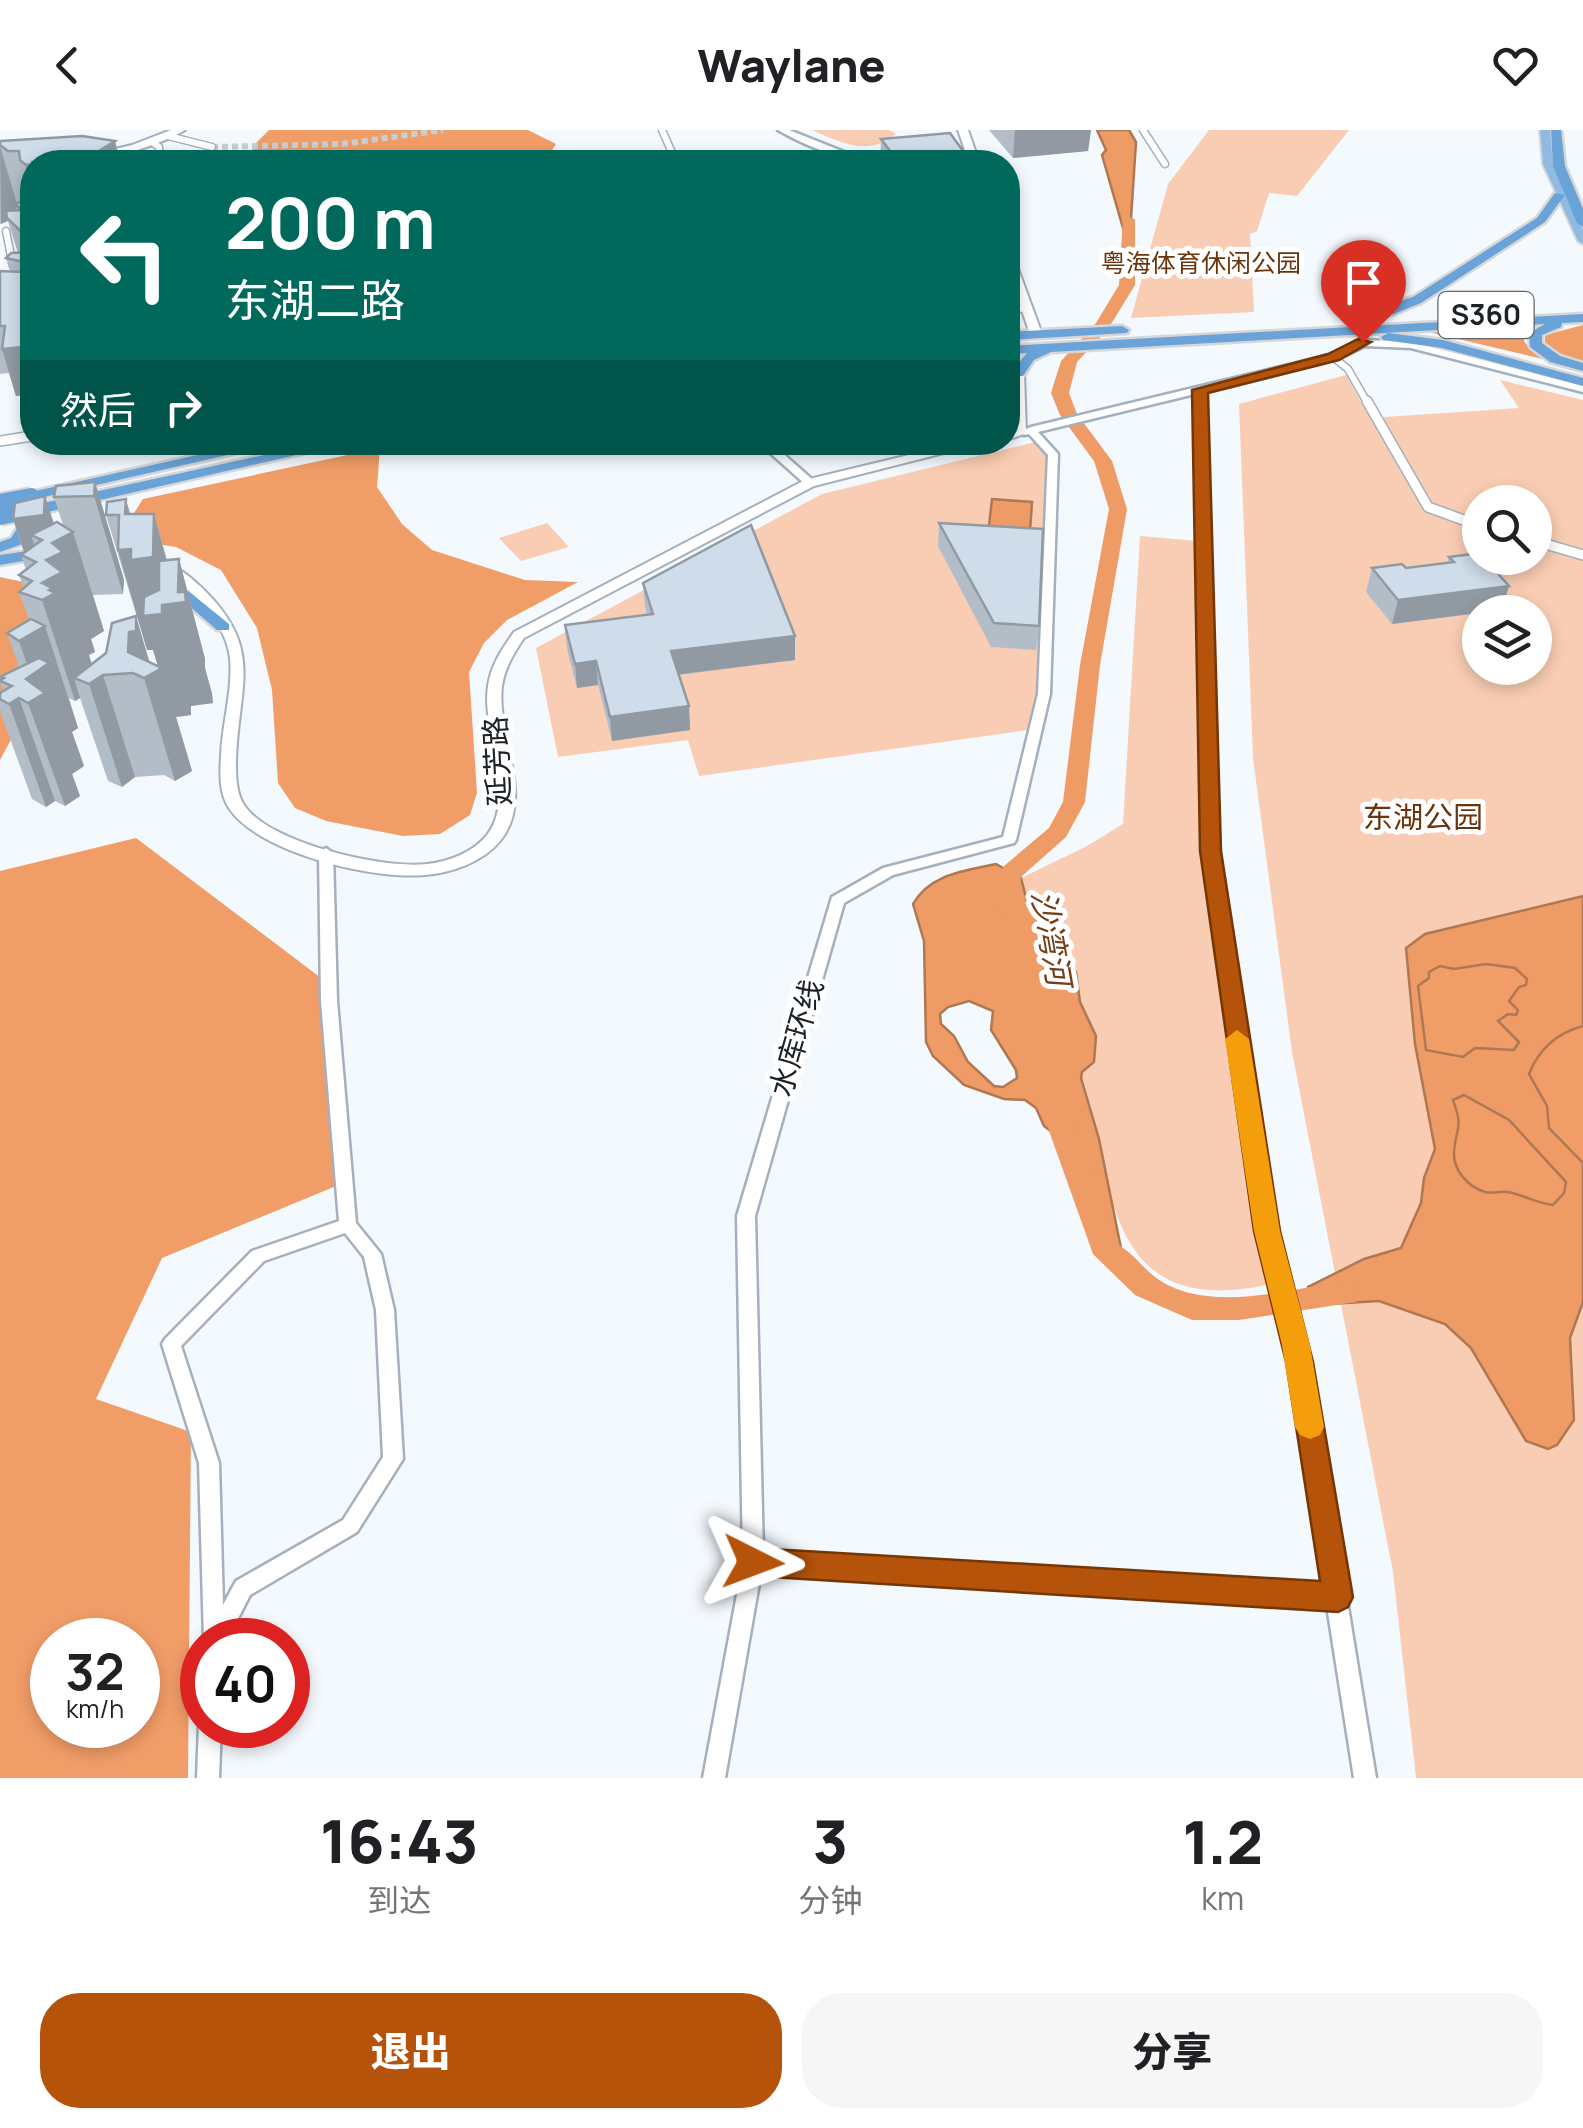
<!DOCTYPE html>
<html lang="zh">
<meta charset="utf-8">
<style>
:root{--surface:#fff;--page:#f6f6f6;--text:#202124;--muted:#757577;--accent:#b45309}
body{margin:0;font-family:Manrope,"Noto Sans SC",sans-serif;background:var(--page);color:var(--text);height:100vh;display:flex;flex-direction:column;font-size:38px;white-space:nowrap}
*{box-sizing:border-box;margin:0}
p{font-size:32px;color:var(--muted)}
.icon{flex:none;width:55px;height:55px;fill:none;stroke:currentColor;stroke-width:2;stroke-linecap:round;stroke-linejoin:round}
.map{position:relative;height:1648px;overflow:hidden}
.drawer{display:flex;flex-direction:column;background:var(--surface);flex:1}
.drawer>*{flex:none}
.guide{position:absolute;left:20px;top:20px;width:1000px;height:305px;border-radius:40px;box-shadow:0 5px 15px #0003;background:#00695c;color:#fff;overflow:hidden}
.tools{position:absolute;left:1462px;top:355px;display:grid;gap:20px}
.tools a{display:grid;place-items:center;width:90px;height:90px;border-radius:50%;background:var(--surface);box-shadow:0 5px 15px #0003;font-size:50px}
.speed{position:absolute;left:30px;top:1488px;display:flex;gap:20px;font-size:50px;font-weight:700;text-align:center}
.speed>*{display:grid;place-content:center;width:130px;height:130px;border-radius:50%;background:var(--surface);box-shadow:0 5px 15px #0003;line-height:1}
.speed small{font-size:25px;font-weight:400}
.speed .limit{border:15px solid #d22;background:#fff;color:#111}
.pin{position:absolute;display:grid;place-items:center;width:85px;height:85px;color:#fff;margin:-102px -42px;border-radius:50% 50% 50% 0;rotate:-45deg;box-shadow:0 0 10px #0007}
.pin .icon{rotate:45deg}
.me{position:absolute;width:110px;margin:-55px;rotate:93deg;stroke-linejoin:round;filter:drop-shadow(0 0 8px #0008)}
.turn{display:flex;align-items:center;gap:35px;height:210px;padding:0 40px;font-size:45px}
.turn .icon{width:130px;height:130px;stroke-width:2.5}
.turn b{display:block;font-size:70px;line-height:85px}
.then{display:flex;align-items:center;height:95px;padding:0 40px;background:#0003;gap:20px;font-size:38px}
.eta{display:flex;justify-content:space-evenly;align-items:center;height:170px;text-align:center}
.eta b{font-size:60px;font-weight:800;line-height:70px}
.cta{display:flex;gap:20px;margin-top:auto;padding:20px 40px}
.cta a{flex:1;height:115px;border-radius:40px;background:var(--accent);color:#fff;font-size:40px;font-weight:800;line-height:115px;text-align:center}
.cta a+a{background:var(--page);color:var(--text)}
header{display:flex;justify-content:space-between;align-items:center;height:130px;padding:0 40px;background:var(--surface);font-size:45px;font-weight:800}
.map>svg:first-child{display:block}
.green{fill:#f9cdb3;fill-rule:evenodd}
.forest{fill:#f19d68;fill-rule:evenodd}
.water{fill:#ee9b65;stroke:#af7752;stroke-width:2.5;fill-rule:evenodd}
.lines{fill:none;stroke-linecap:round;stroke-linejoin:round}
.river{fill:#ee9b65;fill-rule:evenodd}
.minor-tunnel{stroke:#c9ced3;stroke-width:6;stroke-dasharray:6 4;stroke-linecap:butt}
.minor-far1-casing{stroke:#a4b0bd;stroke-width:9}
.minor-casing{stroke:#a4b0bd;stroke-width:12}
.tertiary-casing{stroke:#a4b0bd;stroke-width:5}
.secondary-casing{stroke:#a4b0bd;stroke-width:4}
.primary-casing{stroke:#d6d7d8;stroke-width:4}
.trunk-casing{stroke:#d6d7d8;stroke-width:5}
.minor-far1{stroke:#fff;stroke-width:6}
.minor{stroke:#fff;stroke-width:9}
.tertiary{fill:#fff;fill-rule:evenodd}
.secondary{fill:#fff;fill-rule:evenodd}
.primary{fill:#8fbae2;fill-rule:evenodd}
.trunk{fill:#6aa3d8;fill-rule:evenodd}
.trunk-bridge-casing{stroke:#d6d7d8;stroke-width:20;stroke-linecap:butt}
.trunk-bridge{stroke:#6aa3d8;stroke-width:16}
.wall{fill:#b2bdc8}
.shaded-wall{fill:#919aa3;fill-rule:evenodd}
.building{fill:#cfdce9;stroke:#919aa3;stroke-width:2.5}
.route{fill:#b45309;stroke:#753606;stroke-width:2.5}
.slow{fill:#f59e0b}
.labels{text-anchor:middle;stroke-width:10;stroke-linejoin:round;paint-order:stroke}
.far-park-label{font-size:25px;fill:#6a350c;stroke:#fff}
.shield{fill:#fff;stroke:#616468;stroke-width:2.5}
.shield-label{font-size:28px;font-weight:bold;fill:#1d2227}
.street-label{font-size:30px;fill:#1d2227;stroke:#fff}
.park-label{font-size:30px;fill:#6a350c;stroke:#fff}
.water-label{font-size:32px;font-style:italic;fill:#753f19;stroke:#fff}
</style>
<header><svg class="icon" aria-label="back" viewBox="0 0 24 24"><path d="M15 5l-7 7 7 7"/></svg>Waylane<svg class="icon" aria-label="heart" viewBox="0 0 24 24"><path d="M12 20l-8-8c-3-5 5-10 8-4 3-6 11-1 8 4z"/></svg></header>
<div class="map">
<svg width="1583" height="1648" viewBox="0 0 1583 1648">
<rect width="100%" height="100%" fill="#f4f9fe"/>
<g class="green">
<path d="M812,0h77l7,4c-27,23 -54,9 -84,-4z"/>
<path d="M1209,0h140l-52,66 -28,-3 -12,38 -7,3 4,78 -123,6 37,-134z"/>
<path d="M1346,245l24,43 149,-10 -19,-28 83,20v1378h-167l-23,-206 -101,-520 -39,-294 -14,-354zM1480,372h55v56h-55zM1480,482h55v56h-55z"/>
<path d="M1044,310l14,14 -6,241 -17,34 -336,47 -11,-36 -130,17 -22,-109 286,-154z"/>
<path d="M547,393l22,24 -48,14 -22,-23z"/>
<path d="M1140,406l57,5 5,305 64,439c-160,34 -152,-98 -185,-207v-6l7,-4 1,-47 -9,-19 -4,-30 -47,-63 -8,-31 66,-32 36,-22z"/>
</g>
<g class="forest">
<path d="M269,0h259l28,14 -7,11 -14,7h-128l-6,-6 -27,6h-125l5,-17z"/>
<path d="M1537,195l-12,7 -1,9 6,8 21,12 -131,-31z"/>
<path d="M1583,195v38l-22,-7 -16,-12v-9z"/>
<path d="M380,318l-3,39 25,37 30,26 93,30 53,2 -71,38 -23,23 -15,29 8,121 -7,22 -30,19 -37,2 -77,-15 -31,-13 -17,-25 -6,-93 -15,-62 -36,-58 -45,-23 -58,-9 25,-39z"/>
<path d="M0,447l37,8 -10,125 -27,50z"/>
<path d="M136,708l185,140 15,208 -174,72 -66,141 95,33 -3,346h-188v-907zM52,1510h86v85h-86z"/>
<path d="M1486,834l30,4 11,11 -8,31 -12,21 13,10 -6,9 -39,-2 -11,9 -38,-7 -8,-64 11,-8v-6l11,-6 14,3z"/>
<path d="M1583,896v137l-34,-35 -2,-22 -19,-32c11,-25 29,-41 55,-48z"/>
<path d="M1464,965l45,25 57,62 -2,11 -12,12c-16,-2 -29,-10 -44,-13 -8,-1 -16,2 -23,0 -18,-5 -32,-22 -31,-40 2,-28 10,-22 -1,-52z"/>
</g>
<g class="water">
<path d="M1097,0h32l7,12 -7,107 -27,-94 4,-5z"/>
<path d="M992,369l40,3 -3,44 -42,-3z"/>
<path d="M996,734l25,14 8,31 47,63 4,30 16,34 -2,26 -12,10 -1,6 18,61 25,124 -28,-36 -29,-83 -23,-18 -8,-18 -11,-8 -21,-1 -40,-14 -31,-29 -7,-14 -2,-101 -11,-37c17,-30 51,-33 83,-40zM969,871l24,10 -2,19 25,40 1,8 -14,9 -9,-1 -26,-24 -14,-26 -13,-12 -1,-10 8,-7z"/>
<path d="M1583,766v130c-26,7 -44,23 -54,48l18,32 2,22 34,35v139l-13,36 4,82 -17,25 -9,4 -22,-8 -55,-93 -26,-24 -66,-23 -65,4 -6,-18 56,-28 37,-11 20,-45 3,-25 11,-29 -20,-105 -9,-96 19,-14zM1486,834l29,4 12,11 -1,6 -7,2 -10,14 9,9 -2,5 -8,-1 -10,7 21,21 -5,8 -39,-2 -12,9 -37,-7 -8,-64 11,-8v-6l11,-6 14,3zM1464,965l45,25 57,62 -2,11 -11,12c-17,-2 -29,-10 -45,-13 -8,-1 -16,2 -23,0 -17,-5 -32,-22 -31,-40 2,-27 10,-22 -1,-52z"/>
</g>
<g class="lines">
<g class="river">
<path d="M1123,86l12,3v66l-27,44 -31,33 -8,31 8,21 35,47 15,48 -27,156 -15,137 -19,35 -44,39 -7,16 2,13 -12,8 -9,-2 -5,-19 13,-26 45,-38 14,-26 17,-137 29,-156 -15,-48 -34,-46 -9,-22 10,-32 35,-38 23,-38z"/>
<path d="M1057,974l10,3 4,7 49,132c15,9 22,21 35,31 51,38 133,12 190,4l11,3 4,9 -4,9 -117,18h-47l-57,-25 -42,-41 -50,-140 4,-7z"/>
</g>
<path class="minor-tunnel" d="M212,17l131,-3 100,-14"/>
<g class="minor-far1-casing">
<g id="minor-far1">
<path d="M662,0l11,25"/>
<path d="M1143,0l22,34"/>
<path d="M168,6l44,11"/>
<path d="M152,12l7,5 1,11"/>
<path d="M6,101l7,35"/>
<path d="M1008,180l19,-2"/>
<path d="M1333,227l15,12 20,35"/>
</g>
</g>
<g class="minor-casing">
<g id="minor">
<path d="M1367,271l61,106 52,19"/>
<path d="M0,311l32,-5"/>
<path d="M1535,411l48,14"/>
</g>
</g>
<g class="tertiary-casing">
<g id="tertiary">
<path d="M778,0h11l73,29 35,-2 4,2c-34,13 -92,-11 -123,-29z"/>
<path d="M1363,210l48,2 172,44v6l-172,-44 -46,-2 -28,13 -132,32 13,460 58,380 32,131 68,416h-22l-27,-172 -566,-34 -36,206h-22l40,-216 -6,-346 95,-319 51,-29 120,-31 35,-143 10,-239 -19,-21 -5,1 -5,-3 12,-5 299,-72zM1195,264l9,457 54,380 32,131 34,225 -561,-34 -8,-337 89,-313 49,-28 121,-32 2,-3 34,-146 8,-240 -20,-22z"/>
<path d="M758,312h12l44,39v4h-8z"/>
<path d="M326,718l7,5 4,148 19,222 25,31 13,56 9,149 -46,73 -107,63 -23,45h-23l-5,-177 -37,-119 3,-5 87,-88 87,-30 -18,-220 -2,-148zM345,1103l19,24 12,53 7,147 -40,63 -107,61 -13,24 -4,-142 -38,-117 83,-85z"/>
<path d="M202,1587v8h19l-2,53h-22l2,-53z"/>
</g>
</g>
<g class="secondary-casing">
<g id="secondary">
<path d="M171,0h14c-30,18 -89,34 -124,32l71,-17z"/>
<path d="M958,0h10l11,32h-10z"/>
<path d="M1008,122l5,3 29,79 -2,2 -10,-2 -22,-65z"/>
<path d="M1018,239l6,4 2,60 -18,7v-8l6,-1 -2,-58z"/>
<path d="M963,312h24l-173,44 -290,152c-10,15 -19,29 -22,48 -6,50 34,111 -2,155 -17,21 -49,32 -75,34 -51,5 -167,-22 -196,-67 -10,-15 -9,-35 -8,-52 1,-32 12,-66 9,-98 -4,-36 -39,-70 -69,-87v-6c15,-1 28,11 39,21 66,63 38,98 36,175 0,15 0,32 8,44 26,39 139,64 183,59 21,-2 47,-12 60,-29 30,-38 -6,-105 1,-149 3,-21 14,-37 26,-54l291,-152z"/>
</g>
</g>
<g class="primary-casing">
<path id="primary" d="M1540,0h10l3,34 30,66v14l-5,-3 -35,-77z"/>
</g>
<g class="trunk-casing">
<g id="trunk">
<path d="M1551,0h10l4,36 18,43v18l-6,-4 -24,-57z"/>
<path d="M1555,63l10,2 -20,27 -124,81 -27,11 -37,7 -6,-4 62,-20 124,-79z"/>
<path d="M1583,184v8l-21,1 -1,4 -19,8v8l18,13 23,7v8l-33,-9 -20,-15 -1,-14 16,-9 -494,28 -17,8 -11,16h-10l-5,-7v-12l10,7 9,-11 -19,1v-8z"/>
<path d="M1122,196l7,4 -2,3 -119,7v-8z"/>
<path d="M1388,203l55,7 140,38v8l-141,-38 -59,-8 -2,-3z"/>
<path d="M256,312h29l-254,58 -7,-4 7,-4z"/>
<path d="M324,312h29l-314,72 -8,-5 8,-5z"/>
<path d="M27,389l8,5 -13,20 -22,8v-10l11,-4 11,-17z"/>
<path d="M47,418l5,2v6l-52,9v-10z"/>
<path d="M171,447l58,47v6h-12l-52,-45v-6z"/>
</g>
</g>
<use href="#minor-far1" class="minor-far1"/>
<use href="#minor" class="minor"/>
<use href="#tertiary" class="tertiary"/>
<use href="#secondary" class="secondary"/>
<use href="#primary" class="primary"/>
<use href="#trunk" class="trunk"/>
<g class="trunk-bridge-casing">
<g id="trunk-bridge">
<path d="M0,372l31,-6"/>
<path d="M0,387l37,-8"/>
</g>
</g>
<use href="#trunk-bridge" class="trunk-bridge"/>
</g>
<g class="wall">
<path d="M989,0h102l-3,21 -75,7z"/>
<path d="M881,9l85,23h-86z"/>
<path d="M0,11h115l5,21h-88v232l-16,2 -7,-23 -9,1v-103h10l-4,-13 12,-5 -10,-32 -8,3z"/>
<path d="M95,352l29,98 -1,14 -30,1 11,36 -13,8 4,13 -6,3 3,9 58,-2 8,4 -5,-16h-6l-41,-135 48,-1 13,46 12,-1 26,100v9l8,35 -22,3v9l-15,2 16,54 -17,10 -11,-6 -29,2 -13,10 -14,-6 -28,-83 -5,3 -6,-3 9,30 -6,4 12,34 -12,8 8,22 -15,10 -10,-5 -9,6 -14,-8 -32,-88v-18l3,-2 -3,-9v-5l19,-9 -12,-35 22,-13 -10,-28 5,-4 -5,-13 7,-5 -5,-15 3,-2 -11,-34 50,6 -9,-28z"/>
<path d="M939,393l100,103 -3,24 -45,-3 -53,-101z"/>
<path d="M1449,427l53,53 -110,14 -26,-32 6,-24h34l41,-5z"/>
<path d="M643,453l152,77 -116,15 10,31 1,24 -78,11 -14,-56 -21,3 -10,-39 -2,-24 82,-10 -2,-8z"/>
</g>
<g class="shaded-wall">
<path d="M1015,0h76l-3,21 -75,7z"/>
<path d="M115,11l5,21h-65z"/>
<path d="M0,16l17,58 -3,14h-7l1,3 -7,3z"/>
<path d="M966,25v7h-13v-3l-3,-3z"/>
<path d="M32,34v23l-6,-22z"/>
<path d="M32,216v48l-16,2 -14,-47z"/>
<path d="M95,352l29,98 -1,14 -29,-98z"/>
<path d="M45,366l14,43 14,-7 31,99 -13,8 4,13 -6,3 5,17 -20,6 6,20 -5,3 -33,-101 -6,-38 -10,-5 -13,-38zM31,405l11,5 4,40z"/>
<path d="M126,369l16,59 12,-44 24,89 1,-44 26,100v9l7,25 1,10 -22,3v9l-15,2 16,54 -17,10 -31,-103 -16,-26 1,-20 7,-16 17,58 6,-4 -6,-20h-6l-29,-100 13,-1 -6,-35z"/>
<path d="M1509,456l-7,24 -110,14 6,-24z"/>
<path d="M45,496l33,102 -6,4 12,34 -12,8 8,22 -15,10 -37,-103 -2,-24 5,-3 -12,-35z"/>
<path d="M795,506v24l-122,15 -2,-24z"/>
<path d="M596,531l2,24 -21,3 -2,-24z"/>
<path d="M103,545l32,102 -13,10 -33,-103z"/>
<path d="M19,568l36,103 -9,6 -37,-103z"/>
<path d="M689,576l1,24 -78,11 -2,-24z"/>
</g>
<g class="building">
<path d="M950,3l16,22 -16,1 3,3 -55,2 -17,-22z"/>
<path d="M82,6l33,5 -18,11 -42,10h-23v2l-6,1 -6,-5 -1,-9h-11l-8,-6v-4z"/>
<path d="M27,70l5,4v38l-25,-24 -1,-7 16,-1 -7,-6z"/>
<path d="M32,122v94l-30,3 3,-23h-5v-55l23,1 1,-10 -18,-4 5,-5z"/>
<path d="M95,352l-1,14 -40,1 2,-11z"/>
<path d="M45,366l-1,19 -31,4 2,-16z"/>
<path d="M126,369l-1,15h29l-1,43 -22,3v-11l-13,1 1,-35h-13l1,-13z"/>
<path d="M57,392l16,10 -21,11 11,9 -17,8 16,12 -20,11 10,5 -3,2 6,3 -13,7 -23,-8 13,-11 -13,-6 17,-13 -15,-7 21,-15 -11,-5z"/>
<path d="M939,393l104,6 -4,97 -45,-3z"/>
<path d="M751,395l44,111 -124,15 18,55 -79,11 -14,-56 -21,3 -10,-39 88,-11 -10,-31z"/>
<path d="M1480,423v5h4l25,28 -111,14 -26,-32 30,-4 4,4 48,-6 -5,-5z"/>
<path d="M179,429l-1,33h7l1,10 -24,3v9l-19,2 1,-19 15,-7v-29z"/>
<path d="M136,486v15l-7,1 -1,20 34,16 -18,10 -11,-5 -30,2 -14,9 -15,-6 32,-25 6,-30z"/>
<path d="M31,489l14,7 -26,15 -12,-8z"/>
<path d="M39,528l10,5 -23,16 19,14 -17,10 -9,-5 -10,6 -9,-5v-6l12,-7 -12,-5 4,-3 -4,-1z"/>
</g>
<path class="route" d="M1358,209l13,3 -32,18 -131,33 13,458 59,380 33,131 40,235 -5,10 -10,5 -585,-36 -11,-4 -5,-10 5,-10 11,-4 567,33 -34,-219 -32,-131 -54,-380 -8,-461 136,-36z"/>
<path class="slow" d="M1237,900l12,9 31,192 30,114 14,82 -4,8 -10,4 -10,-4 -5,-8 -13,-82 -28,-114 -29,-192z"/>
<g class="labels">
<g class="far-park-label">
<text x="1201" y="142">粤海体育休闲公园</text>
</g>
<rect class="shield" x="1438.5" y="162" width="95" height="46" rx="8"/>
<g class="shield-label">
<text x="1486" y="195">S360</text>
</g>
<g class="street-label">
<text transform="translate(498 631) rotate(-93)" y="10">延芳路</text>
<text transform="translate(797 908) rotate(-74)" y="10">水库环线</text>
</g>
<g class="park-label">
<text x="1423" y="698">东湖公园</text>
</g>
<g class="water-label">
<text transform="translate(1051 808) rotate(80)" y="11">沙湾河</text>
</g>
</g>
</svg>
<div class="tools">
<a><svg class="icon" aria-label="search" viewBox="0 0 24 24"><circle cx="10" cy="10" r="6"/><path d="M15 15l6 6"/></svg></a>
<a><svg class="icon" aria-label="layers" viewBox="0 0 24 24"><path d="M12 4l9 5-9 5-9-5zM3 14l9 5 9-5"/></svg></a>
</div>
<div class="speed"><div>32<small>km/h</small></div><div class="limit">40</div></div>
<div class="pin" style="left:1363px;top:212px;background:#d93025"><svg class="icon" aria-label="arrive" viewBox="0 0 24 24"><path d="M6 21V4h12l-3 4 3 4H6"/></svg></div>
<svg class="me" style="left:753px;top:1432px" viewBox="-20 -20 40 40"><path d="M0-17L14 15 0 8-14 15z" fill="#b45309" stroke="#fff" stroke-width="4"/></svg>
<div class="guide">
<div class="turn"><svg class="icon" aria-label="left" viewBox="0 0 24 24"><path d="M17 20v-9H6M10 6l-5 5 5 5"/></svg><div><b>200 m</b>东湖二路</div></div>
<div class="then">然后<svg class="icon" aria-label="right" viewBox="0 0 24 24"><path d="M7 20v-9h11M14 6l5 5-5 5"/></svg></div>
</div>
</div>
<section class="drawer">
<div class="eta">
<div><b>16:43</b><p>到达</p></div>
<div><b>3</b><p>分钟</p></div>
<div><b>1.2</b><p>km</p></div>
</div>
<div class="cta"><a>退出</a><a>分享</a></div>
</section>
